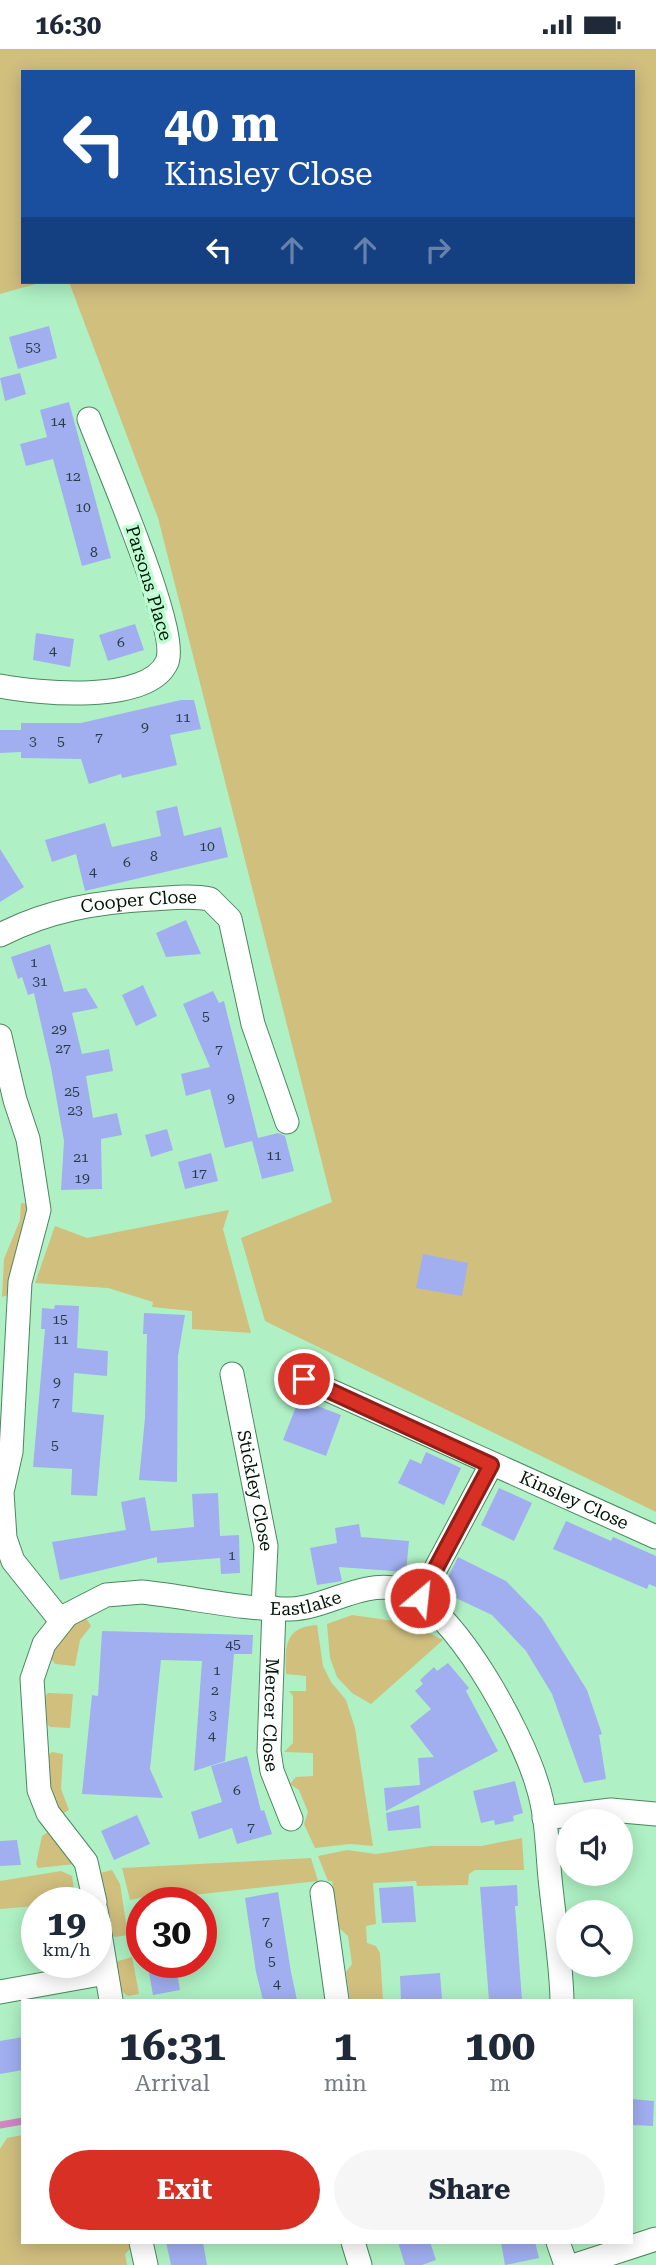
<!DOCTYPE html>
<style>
:root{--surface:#fff;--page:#f6f6f7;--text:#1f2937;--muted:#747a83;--accent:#d93025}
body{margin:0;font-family:"Roboto Serif",serif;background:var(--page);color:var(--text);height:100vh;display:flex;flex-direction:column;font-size:26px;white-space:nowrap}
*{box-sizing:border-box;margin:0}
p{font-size:23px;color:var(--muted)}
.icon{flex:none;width:38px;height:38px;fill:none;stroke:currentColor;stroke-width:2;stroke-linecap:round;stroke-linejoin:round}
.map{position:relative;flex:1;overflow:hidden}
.details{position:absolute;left:21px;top:1950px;width:612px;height:245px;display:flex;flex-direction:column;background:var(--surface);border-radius:0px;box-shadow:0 4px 18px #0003}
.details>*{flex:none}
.guide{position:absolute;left:21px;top:21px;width:614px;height:214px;border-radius:0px;box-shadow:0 4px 18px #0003;background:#1a4fa0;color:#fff;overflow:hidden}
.fabs{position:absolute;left:556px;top:1760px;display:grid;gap:14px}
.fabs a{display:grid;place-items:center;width:77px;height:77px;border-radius:50%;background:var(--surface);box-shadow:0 4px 18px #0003;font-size:35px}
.speed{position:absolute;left:21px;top:1838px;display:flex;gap:14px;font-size:35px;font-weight:700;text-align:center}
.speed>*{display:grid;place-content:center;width:91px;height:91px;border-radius:50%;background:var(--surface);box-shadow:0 4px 18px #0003;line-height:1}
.speed small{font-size:18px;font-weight:400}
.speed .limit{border:10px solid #d22;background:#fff;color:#111}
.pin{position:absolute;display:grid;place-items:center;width:60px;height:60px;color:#fff;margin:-30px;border:4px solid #fff;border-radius:50%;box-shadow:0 2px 7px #0007}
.me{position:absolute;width:77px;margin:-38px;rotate:28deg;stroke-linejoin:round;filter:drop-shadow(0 0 5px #0008)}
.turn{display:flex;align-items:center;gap:24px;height:147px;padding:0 28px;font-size:32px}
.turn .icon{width:91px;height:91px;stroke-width:2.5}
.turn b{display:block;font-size:49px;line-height:60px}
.lanes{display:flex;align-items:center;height:66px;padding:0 28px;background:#0003;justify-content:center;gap:35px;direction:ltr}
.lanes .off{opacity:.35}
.eta{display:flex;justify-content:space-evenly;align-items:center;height:119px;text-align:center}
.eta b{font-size:42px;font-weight:700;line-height:49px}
.action{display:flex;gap:14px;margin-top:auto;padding:14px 28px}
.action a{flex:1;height:80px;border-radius:42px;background:var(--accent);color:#fff;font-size:28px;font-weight:700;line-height:80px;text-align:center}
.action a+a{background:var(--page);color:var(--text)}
.status{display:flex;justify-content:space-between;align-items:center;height:49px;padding:0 35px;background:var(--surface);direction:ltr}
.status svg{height:19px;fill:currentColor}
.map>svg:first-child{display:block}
.green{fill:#d1bf7e}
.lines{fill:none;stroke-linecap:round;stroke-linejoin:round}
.stream{stroke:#d286c2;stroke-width:7}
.building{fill:#a1aff1}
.minor-casing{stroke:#4a8860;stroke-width:25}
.minor{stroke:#fff;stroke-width:23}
.route-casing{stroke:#8d1f18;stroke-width:18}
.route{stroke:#d93025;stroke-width:12}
.labels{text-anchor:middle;stroke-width:7;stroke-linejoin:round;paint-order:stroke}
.number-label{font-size:14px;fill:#283d42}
.street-label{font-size:18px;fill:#001708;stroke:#bcfed1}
</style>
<div class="status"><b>16:30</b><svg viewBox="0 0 49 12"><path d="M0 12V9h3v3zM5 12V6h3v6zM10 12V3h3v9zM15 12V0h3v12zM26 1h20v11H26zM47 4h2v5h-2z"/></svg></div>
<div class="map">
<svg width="656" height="2216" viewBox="0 0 656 2216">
<rect width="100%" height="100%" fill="#aff1c4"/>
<g class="green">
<path d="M0,0h656v1463l-391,-191 -24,-83 91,-36 -174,-684 -89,-236h565v-210h-611v210h20l-43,12z"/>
<path d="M21,1154l8,1 -18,90 -9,3 2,-38 16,-39z"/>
<path d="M229,1161l-6,19 28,104 -59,-4v-18l-40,-4 1,-5 -45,-14 -73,-5 20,-57 32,12z"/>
<path d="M84,1566l7,11 -11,14 -5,26 -20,-2 -5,-7c8,-18 19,-29 34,-42z"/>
<path d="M352,1566l57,8 34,17 -72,64 -19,-11 -15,-16 -7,-19 -3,-34z"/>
<path d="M317,1576l6,41 8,16 15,18 9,28 18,118 -23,-2 -35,4 -11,-24 4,-12 -9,-22 -9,-6 6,-7 17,-1v-23l-29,-1 9,-9v-47l-4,-5h17v-15l-20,-2c-1,-27 -2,-47 31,-49z"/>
<path d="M48,1644l25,1 -3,34 -20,-1 -6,-6 -1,-23z"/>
<path d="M52,1703l11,2 -2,35 8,21 -7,4 -13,-23 -3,-34z"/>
<path d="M50,1782l25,33 -37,4 -2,-4 6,-28z"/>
<path d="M522,1789l2,32h-49l-6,4 -1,11 -51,1 -1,-5 -43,2 3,41 -10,2 1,17 9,3 4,7 3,47h-33l-4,-28 6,-8 -4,-28 -9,-8 -7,-47h-4l-10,-25 29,-6 29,4 55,-8h50z"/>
<path d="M311,1809l7,23 -134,15 -8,-6 -46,10 -8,-32z"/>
<path d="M112,1821l8,14 8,51 -13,2 -6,-4 -9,-60z"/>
<path d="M61,1822l11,5 4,26h-39v4l-37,3v-28z"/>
<path d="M132,1908l7,37 -11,2 -7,-5 -6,-25 3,-5z"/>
<path d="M23,2086v107h108l1,5 -7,7 2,11h-127v-116l7,-11z"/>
</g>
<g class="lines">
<path class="stream" d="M0,2076l23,-4"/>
</g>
<g class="building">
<path d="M49,277l8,32 -39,11 -9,-32z"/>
<path d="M20,324l6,21 -21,7 -5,-23z"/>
<path d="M69,353l42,156 -29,8 -29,-107 -27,7 -6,-22 27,-7 -7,-27z"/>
<path d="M135,575l9,26 -36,11 -9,-26z"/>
<path d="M36,584l38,6 -4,28 -37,-7z"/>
<path d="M181,651h13l7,29 -31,6 7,30 -55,13 -1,-4 -32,10 -8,-25 -60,-1v-6l-21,1v-23h21v-7h60z"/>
<path d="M177,757l7,30 37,-9 7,30 -143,34 -9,-37 -24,8 -7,-22 60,-17 7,24 49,-11 -5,-25z"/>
<path d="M0,800l24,38 -24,15z"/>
<path d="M186,871l15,34 -35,3 -10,-24z"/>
<path d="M50,895l14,48 22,-4 12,20 -26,5 10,41 27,-5 4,22 -27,5 7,42 24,-5 5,22 -21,4 1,50 -41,1 3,-49 -13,-73 -17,-75 -6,2 -6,-18 -4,2 -7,-22z"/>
<path d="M143,936l14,31 -21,10 -14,-31z"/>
<path d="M213,942l6,12 5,-2 34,137 20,-5 7,3 9,35 -32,8 -10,-38 -27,7 -15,-59 -24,7 -5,-22 29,-7 -27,-63z"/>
<path d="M167,1080l6,21 -22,7 -6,-22z"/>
<path d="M211,1104l7,28 -33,8 -7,-27z"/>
<path d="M423,1205l45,9 -6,33 -46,-8z"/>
<path d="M55,1256l24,1 -2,42 31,3 -1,25 -33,-3 -2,39 32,3 -7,81 -26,-1 1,-26 -39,-2 12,-138h-4l1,-21 12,1z"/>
<path d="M144,1264l41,2 -7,41 -1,126 -38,-2 6,-62 2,-84h-4z"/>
<path d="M299,1350l42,16 -15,41 -43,-16z"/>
<path d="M426,1403l35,16 -17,37 -46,-22 12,-24 11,5z"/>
<path d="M499,1439l33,15 -18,38 -33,-16z"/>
<path d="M218,1444l2,43 19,-1 1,38 -19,1 -1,-16 -63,5v-6l-97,23 -8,-38 74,-12 -5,-28 24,-5 6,34 23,-2 20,-2 -2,-33z"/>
<path d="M566,1472l45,20 2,-4 43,19v31l-7,-3 -2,5 -94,-40z"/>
<path d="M359,1475l2,13 48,4 -3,31 -67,-5 3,14 -25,4 -7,-37 27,-5 -2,-15z"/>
<path d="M458,1508l48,24 36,37 45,72 15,44 -3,1 7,44 -22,4 -32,-89 -26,-43 -34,-36 -51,-24z"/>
<path d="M102,1582l151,4 -1,19h-18l-9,107 -31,10 8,-110 -41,-1 -11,109 13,29 -81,-4 10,-99 6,1z"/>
<path d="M448,1614l21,25 -3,3 32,60 -112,60 -2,-23 36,-3 -2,-27 16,-1 -24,-31 21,-17 -16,-18 8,-7 -3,-4 14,-13 3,4z"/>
<path d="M247,1707l14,55 3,-1 8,24 -35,10 -5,-16 -33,11 -8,-27 31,-10 -11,-36z"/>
<path d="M515,1732l8,32 -10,3 1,5 -19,4 -1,-5 -13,3 -8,-32z"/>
<path d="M419,1756l2,23 -33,3 -2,-18z"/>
<path d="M137,1766l13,29 -36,16 -13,-29z"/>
<path d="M17,1791l4,25 -21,1v-25z"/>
<path d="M517,1836l1,21h-3l7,94h-33l-9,-113z"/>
<path d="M413,1837l3,36 -34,1 -3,-35z"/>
<path d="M278,1843l13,80 6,28h-34l-7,-28 -11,-74z"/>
<path d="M147,1913h28l5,28 -27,5z"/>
<path d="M440,1924l2,27h-41l-1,-24z"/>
<path d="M23,1988v33l-23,4v-33z"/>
<path d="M632,2050l22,2 -1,25 -21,-1z"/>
<path d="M166,2193h37l4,23h-36z"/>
<path d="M398,2193h32l6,18 -14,5h-17z"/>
<path d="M501,2193h34l4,16 -34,7z"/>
</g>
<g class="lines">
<g class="minor-casing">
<g id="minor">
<path d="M0,637c36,7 148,19 167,-24 13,-31 -63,-203 -78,-243"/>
<path id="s1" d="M0,886c49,-25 97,-33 151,-36 19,-1 40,-4 59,0l20,20 23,105 34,98"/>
<path d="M0,987l15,64 13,39 11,71 -19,72 -9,170 -9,40 3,46 8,23 48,60"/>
<path id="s2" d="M232,1325l34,172 -3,62"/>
<path id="s3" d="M304,1330l352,158"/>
<path d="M420,1549l71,-133"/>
<path id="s4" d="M274,1559l-5,143 3,20 19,48"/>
<path d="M544,1769l67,-8 45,4"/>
<path d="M322,1844l15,107"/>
<path id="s5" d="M95,1853l-9,-40 -38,-49 -9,-23 -7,-111 12,-35 23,-29 39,-20 36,-3c49,5 99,18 148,17 37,-1 71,-29 109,-20 54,13 123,144 138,195 10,30 10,63 13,94 4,41 11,82 12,122"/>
<path d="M96,1861l15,90"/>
<path d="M0,1943l106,-19"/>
<path d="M141,2193l5,23"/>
<path d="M353,2193l7,23"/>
<path d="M558,2193l8,23"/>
<path d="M576,2216l80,-26"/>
</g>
</g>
<use href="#minor" class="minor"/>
</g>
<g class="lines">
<g class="route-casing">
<path id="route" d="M304,1330l187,86 -71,133"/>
</g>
<use href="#route" class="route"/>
</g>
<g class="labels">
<g class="number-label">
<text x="33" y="303">53</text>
<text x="58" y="377">14</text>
<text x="73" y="432">12</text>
<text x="83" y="463">10</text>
<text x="94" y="508">8</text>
<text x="121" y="598">6</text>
<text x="53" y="606">4</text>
<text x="183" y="673">11</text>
<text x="145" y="683">9</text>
<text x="99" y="693">7</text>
<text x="33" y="697">3</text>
<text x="61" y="697">5</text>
<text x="207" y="802">10</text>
<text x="154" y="812">8</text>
<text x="127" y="818">6</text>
<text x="93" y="827">4</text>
<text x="34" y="918">1</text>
<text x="40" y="937">31</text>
<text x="206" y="972">5</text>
<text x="59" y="985">29</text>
<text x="63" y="1004">27</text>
<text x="219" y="1005">7</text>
<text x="72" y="1047">25</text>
<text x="231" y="1054">9</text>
<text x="75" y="1066">23</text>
<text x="274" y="1111">11</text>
<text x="81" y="1113">21</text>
<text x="199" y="1129">17</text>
<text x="82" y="1134">19</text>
<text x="60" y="1275">15</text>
<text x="61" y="1295">11</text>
<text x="57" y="1338">9</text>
<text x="56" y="1358">7</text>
<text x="55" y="1401">5</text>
<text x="232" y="1511">1</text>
<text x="233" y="1600">45</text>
<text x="217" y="1626">1</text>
<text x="215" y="1646">2</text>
<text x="213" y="1671">3</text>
<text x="212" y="1691">4</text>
<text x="237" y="1746">6</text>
<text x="251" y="1783">7</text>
<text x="266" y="1877">7</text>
<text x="269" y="1899">6</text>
<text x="272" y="1917">5</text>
<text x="277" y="1939">4</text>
</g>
<g class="street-label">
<text transform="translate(149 534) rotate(73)" y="6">Parsons Place</text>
<text dy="6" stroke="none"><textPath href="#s1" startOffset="144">Cooper Close</textPath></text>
<text dy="6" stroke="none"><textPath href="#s2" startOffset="119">Stickley Close</textPath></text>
<text dy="6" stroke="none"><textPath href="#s3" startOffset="296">Kinsley Close</textPath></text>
<text dy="6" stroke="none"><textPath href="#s5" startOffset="558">Eastlake</textPath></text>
<text dy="6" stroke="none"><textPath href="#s4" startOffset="107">Mercer Close</textPath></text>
</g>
</g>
</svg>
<div class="fabs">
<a><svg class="icon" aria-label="sound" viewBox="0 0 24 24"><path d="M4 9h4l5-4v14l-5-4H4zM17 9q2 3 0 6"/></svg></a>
<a><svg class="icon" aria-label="search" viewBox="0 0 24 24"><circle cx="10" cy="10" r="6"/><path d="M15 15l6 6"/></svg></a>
</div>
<div class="speed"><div>19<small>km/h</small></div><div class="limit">30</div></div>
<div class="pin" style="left:304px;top:1330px;background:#d93025"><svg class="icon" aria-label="arrive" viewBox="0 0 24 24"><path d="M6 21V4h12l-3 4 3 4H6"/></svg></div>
<svg class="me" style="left:420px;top:1549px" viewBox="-20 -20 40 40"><circle r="17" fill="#d93025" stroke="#fff" stroke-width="3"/><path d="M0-11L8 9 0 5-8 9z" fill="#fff"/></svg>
<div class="guide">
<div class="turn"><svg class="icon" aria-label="left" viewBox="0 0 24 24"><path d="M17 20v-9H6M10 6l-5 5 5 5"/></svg><div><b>40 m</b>Kinsley Close</div></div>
<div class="lanes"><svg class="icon" aria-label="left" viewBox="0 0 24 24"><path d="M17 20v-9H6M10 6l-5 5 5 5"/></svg><svg class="icon off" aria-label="ahead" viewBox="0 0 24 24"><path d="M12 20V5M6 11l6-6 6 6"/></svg><svg class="icon off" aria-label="ahead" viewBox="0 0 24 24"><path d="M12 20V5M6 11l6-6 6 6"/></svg><svg class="icon off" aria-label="right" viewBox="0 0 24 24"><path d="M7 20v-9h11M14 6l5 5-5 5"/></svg></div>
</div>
<section class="details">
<div class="eta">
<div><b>16:31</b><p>Arrival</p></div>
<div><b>1</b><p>min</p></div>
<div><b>100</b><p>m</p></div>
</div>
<div class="action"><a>Exit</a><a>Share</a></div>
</section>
</div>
